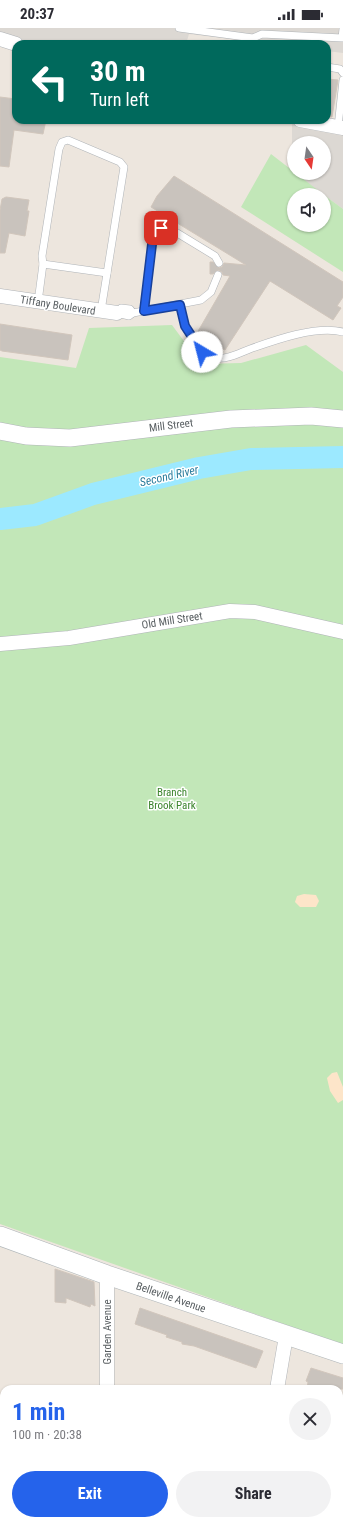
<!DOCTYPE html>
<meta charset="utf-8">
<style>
:root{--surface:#fff;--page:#f2f2f3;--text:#2b2b33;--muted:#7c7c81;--accent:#2563eb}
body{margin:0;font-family:"Roboto Condensed",sans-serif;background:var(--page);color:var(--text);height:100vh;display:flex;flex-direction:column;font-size:15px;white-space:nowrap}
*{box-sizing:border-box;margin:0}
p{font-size:13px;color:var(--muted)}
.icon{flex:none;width:22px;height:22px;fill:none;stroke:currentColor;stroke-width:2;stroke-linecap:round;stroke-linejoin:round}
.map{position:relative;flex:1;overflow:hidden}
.panel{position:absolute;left:0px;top:1357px;width:343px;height:140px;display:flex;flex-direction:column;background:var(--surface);border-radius:12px 12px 0 0;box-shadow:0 1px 3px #0004}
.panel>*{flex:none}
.top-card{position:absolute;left:12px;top:12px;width:319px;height:84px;border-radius:12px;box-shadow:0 1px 3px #0004;background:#00695c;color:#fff;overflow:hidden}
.needle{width:26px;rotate:167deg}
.buttons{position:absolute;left:287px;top:108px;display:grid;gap:8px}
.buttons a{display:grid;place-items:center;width:44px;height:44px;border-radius:50%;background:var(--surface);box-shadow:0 1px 3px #0004;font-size:20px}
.pin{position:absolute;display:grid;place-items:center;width:34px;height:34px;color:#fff;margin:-17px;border-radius:8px;box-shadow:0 2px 6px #0006}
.me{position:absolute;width:44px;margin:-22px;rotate:323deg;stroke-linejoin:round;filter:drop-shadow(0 0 3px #0008)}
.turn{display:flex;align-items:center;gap:14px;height:84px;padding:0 12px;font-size:18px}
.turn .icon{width:52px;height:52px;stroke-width:2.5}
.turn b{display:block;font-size:28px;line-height:34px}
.round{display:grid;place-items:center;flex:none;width:42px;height:42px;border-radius:21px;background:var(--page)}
.summary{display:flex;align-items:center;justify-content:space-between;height:68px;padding:0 12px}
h1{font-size:24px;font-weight:700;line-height:30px;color:var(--accent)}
.primary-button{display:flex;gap:8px;margin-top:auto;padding:8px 12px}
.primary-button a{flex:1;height:46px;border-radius:24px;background:var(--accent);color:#fff;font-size:16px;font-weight:700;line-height:46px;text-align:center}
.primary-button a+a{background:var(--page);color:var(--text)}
.status{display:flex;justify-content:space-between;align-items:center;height:28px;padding:0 20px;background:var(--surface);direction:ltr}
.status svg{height:11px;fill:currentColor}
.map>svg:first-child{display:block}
.industrial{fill:#dcd8d3}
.green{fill:#c2e7b8}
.sand{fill:#fde5c9}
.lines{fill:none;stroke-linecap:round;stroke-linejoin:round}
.river{stroke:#9ce9ff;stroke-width:22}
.building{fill:#c9c3bd;stroke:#d1c6bc}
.service-casing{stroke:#b0b4b8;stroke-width:8}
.minor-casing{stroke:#b0b4b8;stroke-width:15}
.tertiary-casing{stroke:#b0b4b8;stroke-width:18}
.secondary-casing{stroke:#aeb5b8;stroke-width:20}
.service{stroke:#fff;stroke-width:7}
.minor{stroke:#fff;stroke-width:14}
.tertiary{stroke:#fff;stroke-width:17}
.secondary{stroke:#fff;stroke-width:19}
.route-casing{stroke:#184099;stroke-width:10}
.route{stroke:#2563eb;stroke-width:7}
.labels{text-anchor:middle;stroke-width:3;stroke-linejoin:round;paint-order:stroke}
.street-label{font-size:11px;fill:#585e61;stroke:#fff}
.park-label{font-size:11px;fill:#3c842d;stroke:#fff}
.water-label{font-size:12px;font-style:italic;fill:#2c7c9c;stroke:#fff}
</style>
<div class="status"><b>20:37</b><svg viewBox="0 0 49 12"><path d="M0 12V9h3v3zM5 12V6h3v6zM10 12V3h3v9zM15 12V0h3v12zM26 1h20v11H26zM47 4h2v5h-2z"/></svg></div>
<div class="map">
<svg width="343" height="1497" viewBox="0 0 343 1497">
<rect width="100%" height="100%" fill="#ede6de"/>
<g class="industrial">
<path d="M0,0h343v25l-16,-2v-7h-56l-82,-10 -3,10h-152l-34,-11z"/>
<path d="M292,96l51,7v78l-49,-36h30v-30h-30v30l-2,-2z"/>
</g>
<g class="green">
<path d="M271,126l53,41h-30v30h30v-30l19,14v63l-102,-65z"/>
<path d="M172,297l29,39 40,-1 65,-18 37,27v973l-343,-121v-867l76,11 13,-40z"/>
</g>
<g class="sand">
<path d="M304,866l12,1 3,6 -3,6h-16l-5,-5 2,-6z"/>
<path d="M337,1044l6,15v13l-5,3 -8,-12 -3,-13 5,-5z"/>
</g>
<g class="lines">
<path class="river" d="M0,491l35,-4 58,-21 106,-26 52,-9 92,-2"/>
</g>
<g class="building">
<path d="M327,51l11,1 -6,37 -5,-1z"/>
<path d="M0,69l16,2v21h30l-3,14 -29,-4 -5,37 -9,-1z"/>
<path d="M174,148l169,106v15l-6,9 4,2 -8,12 -63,-39 -45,69 -7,-4 -2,5 -10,-6 3,-4 -12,-8 33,-57 -7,-1 -1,-3 -4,-2 -5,4h-3v-12h3l6,6 3,-1 2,-4 22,2 -95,-58 6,-11z"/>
<path d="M6,169l23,3 -2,11h2l-4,25 -16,-3 -4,20h-5v-43l2,-11z"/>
<path d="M0,296l72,11 -4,25 -66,-9 -2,-1z"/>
<path d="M55,1241l39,13 1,24 -4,-2 -1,3 -24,-9v5l-11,-1z"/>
<path d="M140,1280l123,43 -7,17 -62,-22 -12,-2v-2l-16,-5 1,-2 -32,-11z"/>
<path d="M311,1340l32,10v11h-36l1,-7 -2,-1z"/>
</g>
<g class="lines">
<g class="service-casing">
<g id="service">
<path d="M179,0l74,10 9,-4 80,4 1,-9"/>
<path d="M327,39l13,2 3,4"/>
<path d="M338,99l5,-47"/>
<path d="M43,236l64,9"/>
<path d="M38,274l5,-38 -1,-8 17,-107 3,-7 6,-2 52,22 4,5 -23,144"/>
<path d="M180,277c2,13 6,25 14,36 6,8 11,16 21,17 12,2 24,-5 35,-9 25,-9 67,-24 93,-17"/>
<path d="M144,283l9,-75 5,-7 11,-1 46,28 4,7"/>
<path d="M117,285l12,3 4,-3 68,-13 10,-8 7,-17"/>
<path d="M118,285l3,-5 9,1 3,4"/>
</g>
</g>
<g class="minor-casing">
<g id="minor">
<path d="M0,11l16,5"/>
<path d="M300,92l43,8"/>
<path d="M0,268l117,17"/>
<path d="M0,616l69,-6 161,-27 25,1 88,20"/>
<path d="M107,1361v-114"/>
<path d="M277,1361l9,-53"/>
<path d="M107,1497v-4"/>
<path d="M255,1497l1,-4"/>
</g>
</g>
<g class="tertiary-casing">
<path id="tertiary" d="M0,403l26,5 44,2 161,-19 80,-3 32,3"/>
</g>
<g class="secondary-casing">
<path id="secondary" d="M0,1208l107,39 236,79"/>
</g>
<use href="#service" class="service"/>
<use href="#minor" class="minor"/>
<use href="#tertiary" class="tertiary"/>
<use href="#secondary" class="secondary"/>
</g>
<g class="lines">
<g class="route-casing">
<path id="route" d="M161,200l-6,4 -2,4 -9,75 36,-6 5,21 17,26"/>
</g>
<use href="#route" class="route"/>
</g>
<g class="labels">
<g class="street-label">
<text transform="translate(58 277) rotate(9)" y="4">Tiffany Boulevard</text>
<text transform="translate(171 397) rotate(-7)" y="4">Mill Street</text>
<text transform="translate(172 592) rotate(-9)" y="4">Old Mill Street</text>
<text transform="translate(171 1269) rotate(19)" y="4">Belleville Avenue</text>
<text transform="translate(107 1304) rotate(-90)" y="4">Garden Avenue</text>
</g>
<g class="park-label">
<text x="172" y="768">Branch<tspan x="172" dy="13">Brook Park</tspan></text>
</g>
<g class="water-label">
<text transform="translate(169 448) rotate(-13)" y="4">Second River</text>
</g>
</g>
</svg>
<div class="buttons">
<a><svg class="needle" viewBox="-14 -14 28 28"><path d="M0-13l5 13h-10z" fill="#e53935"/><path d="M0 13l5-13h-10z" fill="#7c7c81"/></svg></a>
<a><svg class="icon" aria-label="sound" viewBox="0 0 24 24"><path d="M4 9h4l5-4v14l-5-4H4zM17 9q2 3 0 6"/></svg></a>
</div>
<div class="pin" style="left:161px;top:200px;background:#d93025"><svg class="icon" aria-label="arrive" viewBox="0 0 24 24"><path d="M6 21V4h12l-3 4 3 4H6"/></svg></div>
<svg class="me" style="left:202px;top:324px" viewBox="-20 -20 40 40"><circle r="19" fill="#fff"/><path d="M0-13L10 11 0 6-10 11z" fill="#2563eb"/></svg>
<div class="top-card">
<div class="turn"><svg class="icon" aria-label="left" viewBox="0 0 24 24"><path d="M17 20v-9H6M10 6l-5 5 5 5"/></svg><div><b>30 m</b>Turn left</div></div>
</div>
<section class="panel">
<div class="summary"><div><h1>1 min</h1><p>100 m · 20:38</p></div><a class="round"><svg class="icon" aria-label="close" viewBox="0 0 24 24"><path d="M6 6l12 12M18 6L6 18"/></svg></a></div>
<div class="primary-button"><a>Exit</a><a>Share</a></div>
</section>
</div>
